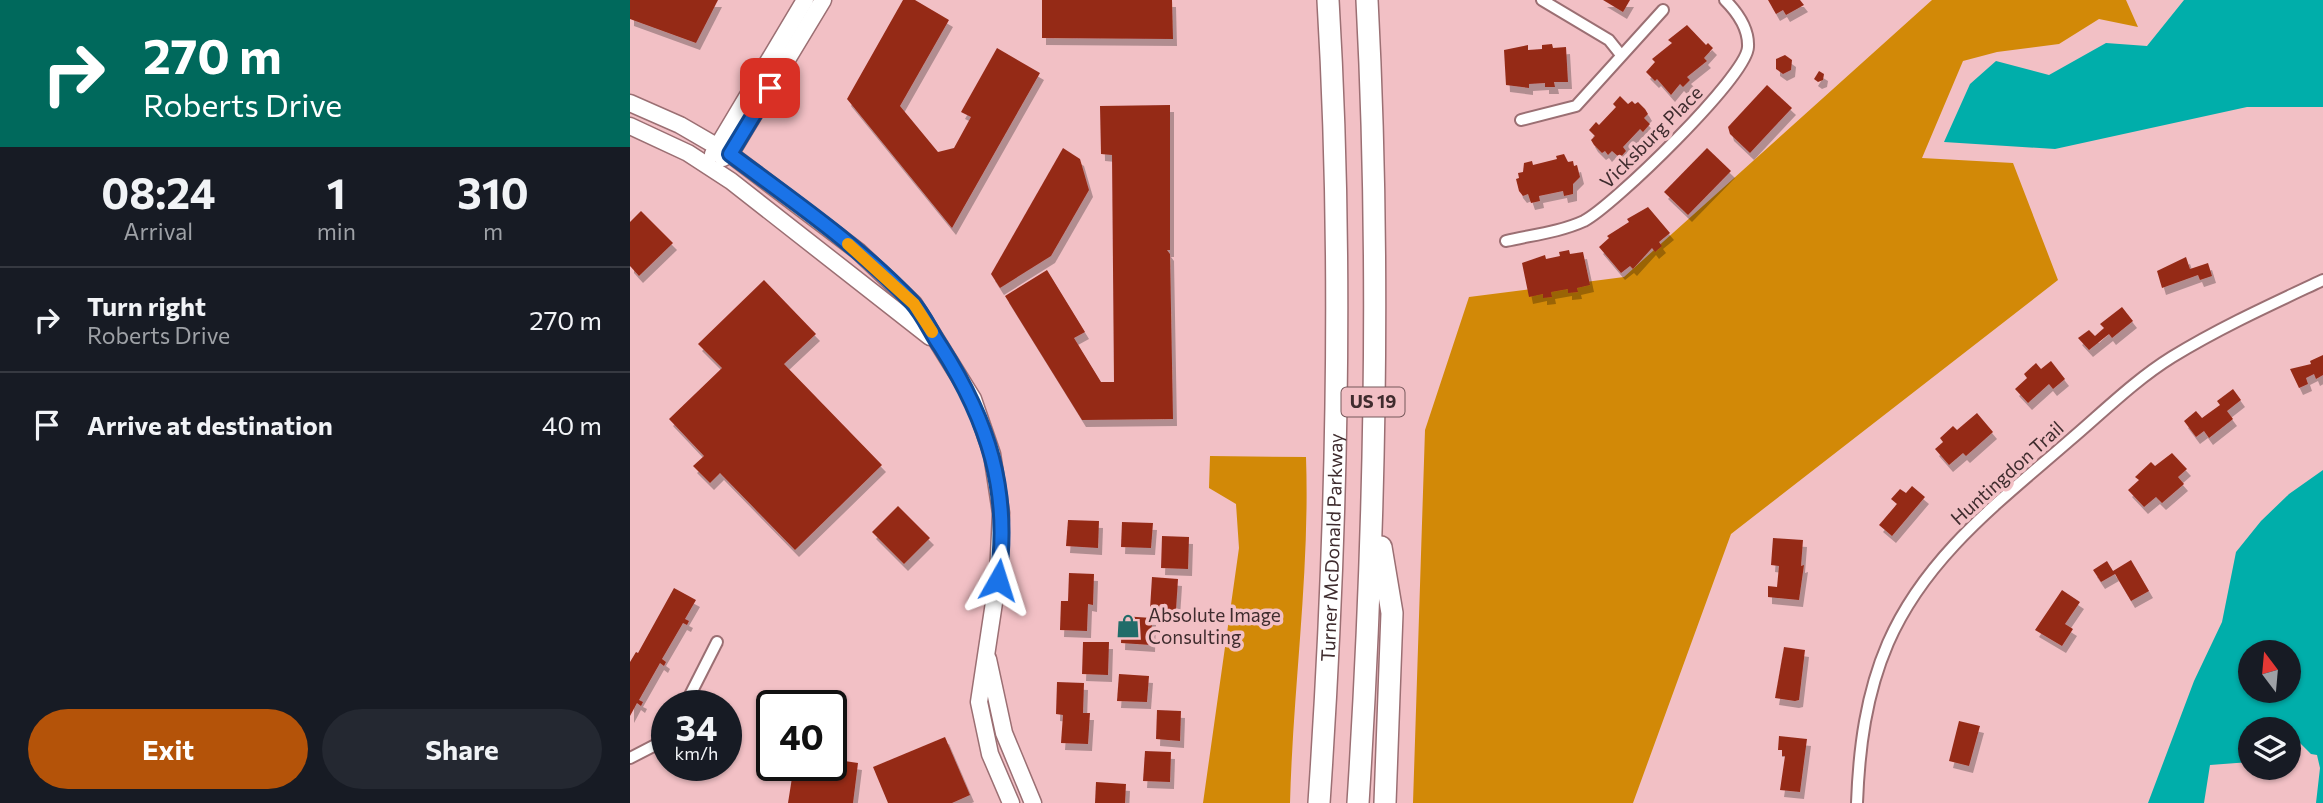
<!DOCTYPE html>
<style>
:root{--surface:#171b24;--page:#242831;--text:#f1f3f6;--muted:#9ea1a6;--line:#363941;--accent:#b45309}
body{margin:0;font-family:Commissioner,sans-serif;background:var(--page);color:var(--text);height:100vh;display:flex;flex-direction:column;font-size:26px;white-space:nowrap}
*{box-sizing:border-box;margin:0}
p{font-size:23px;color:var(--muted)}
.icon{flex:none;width:38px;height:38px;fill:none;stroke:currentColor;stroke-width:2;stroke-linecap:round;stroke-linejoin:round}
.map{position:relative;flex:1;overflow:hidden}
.details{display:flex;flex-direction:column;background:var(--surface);width:630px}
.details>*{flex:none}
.top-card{background:#00695c;color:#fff;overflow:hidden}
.needle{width:46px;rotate:344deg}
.controls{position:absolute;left:1608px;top:640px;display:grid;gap:14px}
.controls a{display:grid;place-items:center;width:63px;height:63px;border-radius:50%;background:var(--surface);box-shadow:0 2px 5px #0004;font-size:35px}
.speed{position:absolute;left:21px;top:690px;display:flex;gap:14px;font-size:35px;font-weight:700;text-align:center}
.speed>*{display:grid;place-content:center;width:91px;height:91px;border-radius:50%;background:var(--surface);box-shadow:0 2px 5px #0004;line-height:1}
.speed small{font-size:18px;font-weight:400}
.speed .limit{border:4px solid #111;border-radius:10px;background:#fff;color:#111}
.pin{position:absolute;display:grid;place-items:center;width:60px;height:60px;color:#fff;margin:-30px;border-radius:14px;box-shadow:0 4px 10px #0006}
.me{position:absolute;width:77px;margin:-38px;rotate:6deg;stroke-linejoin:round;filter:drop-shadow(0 0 5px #0008)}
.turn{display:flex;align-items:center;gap:24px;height:147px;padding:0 28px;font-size:32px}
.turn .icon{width:91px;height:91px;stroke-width:2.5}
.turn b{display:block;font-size:49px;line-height:60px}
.eta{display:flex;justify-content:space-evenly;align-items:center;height:119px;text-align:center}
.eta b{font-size:42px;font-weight:700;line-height:49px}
.cta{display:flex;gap:14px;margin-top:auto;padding:14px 28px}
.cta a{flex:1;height:80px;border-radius:42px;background:var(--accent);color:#fff;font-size:28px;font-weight:700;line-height:80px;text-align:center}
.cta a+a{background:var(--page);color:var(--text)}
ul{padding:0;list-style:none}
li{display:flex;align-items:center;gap:21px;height:105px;padding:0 28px;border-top:2px solid var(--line)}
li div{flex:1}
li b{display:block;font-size:26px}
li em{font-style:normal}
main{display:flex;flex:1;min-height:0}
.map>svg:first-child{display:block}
.forest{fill:#d28907}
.water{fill:#00aeaa;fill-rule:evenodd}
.building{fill:#952a19;filter:url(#shadow)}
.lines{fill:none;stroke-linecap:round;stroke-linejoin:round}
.street-casing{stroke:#9b6f73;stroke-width:14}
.secondary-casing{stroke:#9b6f73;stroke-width:19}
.highway-casing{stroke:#9b6f73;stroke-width:24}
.street{stroke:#fff;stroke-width:10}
.secondary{stroke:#fff;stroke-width:16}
.highway{stroke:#fff;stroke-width:21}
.route-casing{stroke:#114b97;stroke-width:18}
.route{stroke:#1a73e8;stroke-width:12}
.slow{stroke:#f59e0b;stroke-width:12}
.labels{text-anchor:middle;stroke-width:7;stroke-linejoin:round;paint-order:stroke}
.shield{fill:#f2c0c5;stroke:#75585b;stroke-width:2}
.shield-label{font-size:18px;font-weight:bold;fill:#3f2c2e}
.street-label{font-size:19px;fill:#3f2c2e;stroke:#f2c0c5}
.poi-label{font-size:19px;fill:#3f2c2e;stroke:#f2c0c5;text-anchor:start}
</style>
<main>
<section class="details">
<div class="top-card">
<div class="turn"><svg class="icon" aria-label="right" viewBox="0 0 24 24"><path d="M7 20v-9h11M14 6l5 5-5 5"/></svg><div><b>270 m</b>Roberts Drive</div></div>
</div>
<div class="eta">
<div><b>08:24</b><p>Arrival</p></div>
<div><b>1</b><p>min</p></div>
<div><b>310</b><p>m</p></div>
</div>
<ul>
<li><svg class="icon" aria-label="right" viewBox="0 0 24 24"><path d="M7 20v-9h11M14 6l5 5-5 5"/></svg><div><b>Turn right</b><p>Roberts Drive</p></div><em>270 m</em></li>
<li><svg class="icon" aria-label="arrive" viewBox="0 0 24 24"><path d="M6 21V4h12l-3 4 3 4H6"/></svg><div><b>Arrive at destination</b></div><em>40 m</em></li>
</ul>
<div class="cta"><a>Exit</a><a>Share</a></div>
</section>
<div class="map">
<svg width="1693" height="803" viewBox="0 0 1693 803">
<defs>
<filter id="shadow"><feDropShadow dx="4" dy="7" stdDeviation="0" flood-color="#0004"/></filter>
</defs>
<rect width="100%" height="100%" fill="#f2c0c5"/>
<g class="forest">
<path d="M1302,0h194l12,27 -39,-8 -40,25 -62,8 -34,9 -41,97 91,5 45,117 -327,254 -98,269h-220l12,-373 44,-133 155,-20z"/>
<path d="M580,456l96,1c4,116 -13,230 -16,346h-87l36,-255 -3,-44 -27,-16z"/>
</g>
<g class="water">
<path d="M1554,0h139v107h-76l-192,42 -111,-7 26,-58 26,-23 53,14 57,-32 41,3z"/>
<path d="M1693,470v333h-7l4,-35 -3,-13 -6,-1 -14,-14 -8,2v-12h-39v32l-40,3 -6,38h-56l46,-122 28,-59 14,-70 25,-31 28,-27zM1620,653h39v38h-39z"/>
</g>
<g class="building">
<path d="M0,0h88l-22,43 -66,-24z"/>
<path d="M273,0h12l34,20 -49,86 38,46 16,-4 17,-31 -10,-5 36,-64 43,25 -88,155 -105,-129z"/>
<path d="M412,0h130l1,39 -131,-1z"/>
<path d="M973,0h27l-7,12z"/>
<path d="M1138,0h32l4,5 -18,10 -3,-5 -7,4z"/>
<path d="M1057,25l19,20 2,-2 5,5 -9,10 3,3 -20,16 3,3 -7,7 -3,-3 -9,11 -14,-16 -2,2 -9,-9 9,-10 -3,-3 20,-16 -4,-3z"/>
<path d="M922,44l1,4 13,-1 2,35h-14l1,5h-10v-4l-16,1v4l-23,-3 -2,-35 24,-5v5l14,-1v-4z"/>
<path d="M1155,55l7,5 -1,10 -8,4 -7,-5v-10z"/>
<path d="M1189,71l5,3 -1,6 -5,2 -4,-3z"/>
<path d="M1137,85l25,23 -42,45 -20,-19 -2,-7z"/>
<path d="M990,96l8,8 4,-3 3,3 3,-2 7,7 3,5 -4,4 6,6 -7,8 -3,-3 -17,18 3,4 -6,7 -8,-7 -4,4 -3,-4 -3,2 -8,-8 -3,-5 4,-4 -6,-6 7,-8 3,3 17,-18 -3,-3z"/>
<path d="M540,105v145h-3l3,4 3,165 -91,1 -77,-124 42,-26 38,62 -11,6 27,44h13l-2,-227 -11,-1 -1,-48z"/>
<path d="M433,148l17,11 9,31 -38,66 -51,32 -9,-14z"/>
<path d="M1077,148l24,23 -43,44 -24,-23z"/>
<path d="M934,154l4,8 5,-1 1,5 3,-1 3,12 -7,7v10l-9,2 -1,-5 -24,5 1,5 -9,2 -3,-9 -5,2 -4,-5 -3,-12 3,-1 -1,-5 5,-1 1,-9 8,-2 1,4 24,-6 -1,-3z"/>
<path d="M1018,207l22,26 -11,9 3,4 -7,6 -3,-4 -19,21 -3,-3 -9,7 -22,-26 10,-9 -2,-2 22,-14 -2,-3z"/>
<path d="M11,211l32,32 -34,33 -9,-10v-44z"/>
<path d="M939,250l1,4 13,-2 7,33 -13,3 1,4 -10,1v-4l-17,3 1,5 -9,1v-4l-14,3 -7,-34 23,-8 1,4 14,-3 -1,-4z"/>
<path d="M1556,257l4,12 18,-6 4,13 -12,4 -2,-5 -36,13 -5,-17z"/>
<path d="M134,280l52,54 -32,30 98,101 -87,85 -75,-77 -10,10 -17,-17 11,-10 -35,-37 53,-51 -24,-24z"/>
<path d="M1492,307l11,14 -21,17 -3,-4 -20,16 -11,-12 11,-8 6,6 9,-8 -4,-4z"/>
<path d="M1693,355v20l-7,4 -2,-5 -8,4 2,6 -9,4 -9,-19 21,-5 -1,-3z"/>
<path d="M1421,361l14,18 -12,10 -4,-5 -21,19 -13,-14 12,-11 -3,-4 12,-11 5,6z"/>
<path d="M1603,389l8,11 -14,11 6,8 -24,19 -5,-7 -8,6 -12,-16 12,-10 6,7 18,-13 -3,-4z"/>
<path d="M1347,413l16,19 -27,24 -3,-3 -14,12 -14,-16 8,-7 -3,-4 13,-12 4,4z"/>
<path d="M1542,453l15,16 -9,8 6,7 -22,19 -6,-6 -12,10 -16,-17 11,-10 -4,-3 16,-15 4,4z"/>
<path d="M1282,486l13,11 -33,39 -13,-11 18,-21 -6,-5 9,-10 6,4z"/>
<path d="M268,506l32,32 -26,26 -32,-32z"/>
<path d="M438,520l31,1 -1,27 -32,-2z"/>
<path d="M492,522l31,1 -2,25 -30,-1z"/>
<path d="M532,536l27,1 -1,32 -27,-1z"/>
<path d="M1143,538l30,2 -2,26 3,-1 -5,35 -31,-3v-11l9,1 2,-21 -8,-1z"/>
<path d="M1501,560l18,31 -18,10 -16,-27 -14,8 -8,-12 14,-9 6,10z"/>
<path d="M439,573l25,1 -1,31 -5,-1 -1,27 -27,-1 1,-29h7z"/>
<path d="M522,577l26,2 -2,31 -26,-1z"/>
<path d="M44,588l22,12 -11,19 4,2 -2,4 -4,-2 -21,36 4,3 -2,4 -4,-3 -21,37 4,2 -2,4 -4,-3 -7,13v-54l6,-10 2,1z"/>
<path d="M1432,590l18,12 -15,22 8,5 -11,17 -27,-16z"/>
<path d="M492,616l30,2 -1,27 -30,-2z"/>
<path d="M453,642h26l-1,33 -26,-1z"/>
<path d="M1154,647l21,3 -6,50 -4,1 -20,-3z"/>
<path d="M489,674l30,2 -2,26 -30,-1z"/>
<path d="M427,682l27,1 -1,30h7l-2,31 -27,-1 2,-28 -7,-1z"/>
<path d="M527,710l24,1 -1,30 -24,-2z"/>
<path d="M1329,721l21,5 -11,40 -20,-5z"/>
<path d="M1149,736l28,3 -7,53 -20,-2 5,-34h-3v-6h-4z"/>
<path d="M315,737l25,58 -18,8h-64l-15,-36z"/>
<path d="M515,751l26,1 -1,30 -27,-1z"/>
<path d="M201,759l27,4 -5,40h-65l6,-38h37z"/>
<path d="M466,782l30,2 -1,19h-30z"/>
</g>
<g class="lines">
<g class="street-casing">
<g id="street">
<path d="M912,0l67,40 12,15"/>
<path d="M891,120l55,-14 87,-96"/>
<path d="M876,241c26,-6 54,-9 78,-20 29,-15 163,-145 164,-174 1,-19 -10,-34 -23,-47"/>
<path d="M55,705l32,-63"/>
<path d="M0,758l37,-19"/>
<path d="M1227,803c2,-55 9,-109 31,-160 38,-87 112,-142 182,-203 33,-28 65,-60 102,-83 49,-30 100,-53 151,-77"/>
</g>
</g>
<g class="secondary-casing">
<g id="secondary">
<path d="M0,103l50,22 50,29 128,97 56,53 59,95 19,55 9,59 -3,63 -19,126 11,52 21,49"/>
<path d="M0,126l58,27 43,28 199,156"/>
<path d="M83,154l92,-154"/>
<path d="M93,158l7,-4 93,-154"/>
<path d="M358,659l16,74 29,70"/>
</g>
</g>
<g class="highway-casing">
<g id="highway">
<path d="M751,547l11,66 -7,190"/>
<path id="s1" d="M689,803c18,-267 25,-536 9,-803"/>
<path d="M728,803c17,-267 23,-536 9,-803"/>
</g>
</g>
<use href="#street" class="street"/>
<use href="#secondary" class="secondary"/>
<use href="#highway" class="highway"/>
</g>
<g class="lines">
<g class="route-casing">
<path id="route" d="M140,88l-40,66c62,46 129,92 182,148 12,13 19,31 29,45 47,74 70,144 57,233"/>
</g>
<use href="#route" class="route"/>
<path class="slow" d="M218,244l66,60 18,28"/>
</g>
<defs>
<g id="shop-bare" transform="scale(1.89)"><path d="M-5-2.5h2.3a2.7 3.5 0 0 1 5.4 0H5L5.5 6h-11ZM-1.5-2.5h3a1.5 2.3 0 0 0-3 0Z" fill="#216c69" stroke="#f2c0c5" stroke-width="2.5" paint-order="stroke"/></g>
</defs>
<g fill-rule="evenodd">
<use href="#shop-bare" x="498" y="626"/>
</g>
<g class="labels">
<rect class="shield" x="711.5" y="387.5" width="63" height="29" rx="5"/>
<g class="shield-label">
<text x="743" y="408">US 19</text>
</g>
<g class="street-label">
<text transform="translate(1021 137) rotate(-45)" y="7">Vicksburg Place</text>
<text transform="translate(1377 473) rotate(-42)" y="7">Huntingdon Trail</text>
<text dy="7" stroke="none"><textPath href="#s1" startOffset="256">Turner McDonald Parkway</textPath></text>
</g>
<g class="poi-label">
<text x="518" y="622">Absolute Image<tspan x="518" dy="22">Consulting</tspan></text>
</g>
</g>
</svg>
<div class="controls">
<a><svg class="needle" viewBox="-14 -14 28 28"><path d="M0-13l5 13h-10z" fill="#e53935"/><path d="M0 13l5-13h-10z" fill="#9ea1a6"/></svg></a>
<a><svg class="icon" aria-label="layers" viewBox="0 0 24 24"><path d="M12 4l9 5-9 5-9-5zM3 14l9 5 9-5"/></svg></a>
</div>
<div class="speed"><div>34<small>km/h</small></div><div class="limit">40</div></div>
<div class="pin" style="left:140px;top:88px;background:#d93025"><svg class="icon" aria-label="arrive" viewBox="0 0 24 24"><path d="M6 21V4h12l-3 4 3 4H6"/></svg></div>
<svg class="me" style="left:368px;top:580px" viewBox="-20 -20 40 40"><path d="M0-17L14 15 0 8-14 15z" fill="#1a73e8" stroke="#fff" stroke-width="4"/></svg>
</div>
</main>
